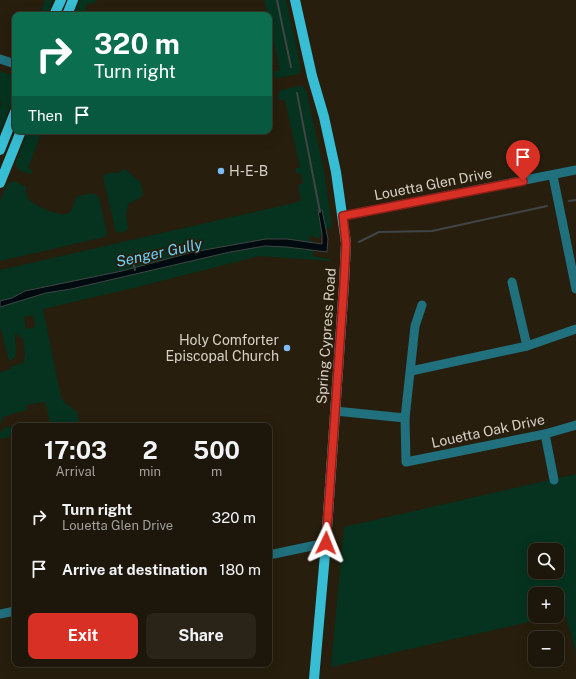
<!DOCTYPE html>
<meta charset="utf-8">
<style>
:root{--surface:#1d160a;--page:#2a2318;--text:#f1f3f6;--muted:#a09f9c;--line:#3b352b;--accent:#d93025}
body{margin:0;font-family:"Public Sans",sans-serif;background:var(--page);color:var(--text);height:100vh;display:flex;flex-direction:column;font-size:15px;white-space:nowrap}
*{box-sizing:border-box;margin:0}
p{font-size:13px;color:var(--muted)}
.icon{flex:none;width:22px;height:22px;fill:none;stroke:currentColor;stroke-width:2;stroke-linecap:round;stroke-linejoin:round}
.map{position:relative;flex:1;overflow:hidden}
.details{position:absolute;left:12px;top:423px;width:260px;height:244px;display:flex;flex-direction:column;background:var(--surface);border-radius:8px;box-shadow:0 4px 16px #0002,0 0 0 1px var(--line)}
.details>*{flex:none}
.hud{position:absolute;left:12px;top:12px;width:260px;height:122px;border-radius:8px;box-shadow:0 4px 16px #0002,0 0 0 1px var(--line);background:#0b6e4f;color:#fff;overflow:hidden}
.buttons{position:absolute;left:528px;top:543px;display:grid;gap:8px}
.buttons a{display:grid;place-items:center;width:36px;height:36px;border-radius:8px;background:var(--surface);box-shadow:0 4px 16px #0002,0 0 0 1px var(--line);font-size:20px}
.pin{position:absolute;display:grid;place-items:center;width:34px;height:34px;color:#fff;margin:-41px -17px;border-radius:50% 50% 50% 0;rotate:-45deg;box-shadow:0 0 4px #0007}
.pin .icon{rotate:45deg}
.me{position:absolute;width:44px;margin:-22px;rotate:2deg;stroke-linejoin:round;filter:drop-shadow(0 0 3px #0008)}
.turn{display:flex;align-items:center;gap:14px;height:84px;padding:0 16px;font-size:18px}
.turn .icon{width:52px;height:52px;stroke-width:2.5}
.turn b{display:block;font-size:28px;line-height:34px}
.then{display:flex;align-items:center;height:38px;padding:0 16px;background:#0003;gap:8px;font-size:15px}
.eta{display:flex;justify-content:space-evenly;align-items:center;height:68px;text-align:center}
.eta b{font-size:24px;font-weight:700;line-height:28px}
.action{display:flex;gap:8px;margin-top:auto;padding:8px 16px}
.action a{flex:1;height:46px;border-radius:8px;background:var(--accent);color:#fff;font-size:16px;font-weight:700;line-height:46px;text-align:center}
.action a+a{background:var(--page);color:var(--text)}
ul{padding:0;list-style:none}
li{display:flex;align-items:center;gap:12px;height:52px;padding:0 16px}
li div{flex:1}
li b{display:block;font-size:15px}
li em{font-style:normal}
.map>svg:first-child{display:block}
.green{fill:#05331f;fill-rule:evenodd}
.water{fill:#010a0f;stroke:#414546}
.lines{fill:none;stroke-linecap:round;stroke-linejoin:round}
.stream{stroke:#414546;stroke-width:2}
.minor{stroke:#21707d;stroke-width:9}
.major{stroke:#37bdd4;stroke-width:10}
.route-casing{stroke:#8d1f18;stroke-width:10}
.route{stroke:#d93025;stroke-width:7}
.poi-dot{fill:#7dbef9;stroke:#271e0d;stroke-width:1.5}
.labels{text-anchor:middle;stroke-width:3.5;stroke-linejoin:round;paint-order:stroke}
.poi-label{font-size:14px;fill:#d7d0c6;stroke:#271e0d;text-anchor:start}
.street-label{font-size:14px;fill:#d7d0c6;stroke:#271e0d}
.water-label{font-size:15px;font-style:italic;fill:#6cd1fb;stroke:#271e0d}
</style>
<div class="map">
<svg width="576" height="679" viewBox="0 0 576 679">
<rect width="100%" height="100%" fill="#271e0d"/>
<g class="green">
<path d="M45,0h8l-6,15h-8z"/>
<path d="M80,0h17l-4,4 -5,-1 -5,12h-9z"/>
<path d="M264,0h22l15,68 -2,6 -20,4h-3l-2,-3 1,-5 5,1 -11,-50v-6h-1z"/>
<path d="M0,71l15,5v19l-15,37v-25l2,-4 -2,-1z"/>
<path d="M299,86h4l4,7 17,78 8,56 -6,2 -1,4 -5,2 -1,3h-3l-5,-3 -2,4 5,4 -1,13 17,3v2l-71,-5 -121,31 -95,22 18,88 3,5 13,10 3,14h-29l-6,-24 -19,3 1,5 -17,4v1l-7,2 -3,9v-54l11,-3v-2l12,-4 2,-8 -2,-16 -8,-6c0,6 2,21 0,24 -2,2 -4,3 -6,4l-9,-35v-56l298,-68 3,-2 -3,-15 5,-2 -2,-10 -5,1 -1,-5 5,-2 -15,-67h-6c-1,-4 -1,-6 2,-10zM33,315l2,12 -9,2 -2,-12z"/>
<path d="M28,131h14l-14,37 5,3 -3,3 -11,-4 -3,-4v-4z"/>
<path d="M124,169c6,3 9,9 16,12l3,12 -2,4 -13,7 -2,11 2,13c-2,5 -8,6 -12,3l-1,-2 -12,-52 2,-3 9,-2 1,1 6,-1v-2z"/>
<path d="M14,181l12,6c0,4 0,9 3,12 4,6 31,18 38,15 7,-2 6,-13 11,-18 8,-1 15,-5 21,1l8,36 -2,4 -105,24v-60l7,-17z"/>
<path d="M13,426l2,10 -15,3v-6l4,-5z"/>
<path d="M576,474v178l-11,-38 -8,2v-22h-22v22h20l-224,51 13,-140zM535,550h22v22h-22z"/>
</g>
<path class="water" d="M318,210h4l6,29 -1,13 -40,-5 -22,-1 -35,6 -159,37 -25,4 -46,14v-6l12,-3 13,-7 97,-20 71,-19 73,-13h21l35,5v-10z"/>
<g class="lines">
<g class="stream">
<path d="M277,0l14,67"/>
<path d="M297,93l23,119"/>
<path d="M569,201l7,-1"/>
<path d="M359,242l20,-10 53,-1 115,-25"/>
<path d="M131,255l4,15"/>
</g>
<g class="minor">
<path d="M0,59l15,5"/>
<path d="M553,176l23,113"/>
<path d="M343,216l233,-46"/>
<path d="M512,282l15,64"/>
<path d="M422,305l-7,21 -10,92 1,44 139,-28 31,-9"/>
<path d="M411,371l116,-25 49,-17"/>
<path d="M335,411l70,7"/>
<path d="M545,434l9,46"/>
<path d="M269,555l57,-12"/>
<path d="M0,614l15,-3"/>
</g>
<g class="major">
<path d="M295,0l17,76 12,41 12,55 10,71 -2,41 -18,259 -12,136"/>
<path d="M54,15l7,-15"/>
<path d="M67,15l6,-15"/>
<path d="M0,150l15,-38"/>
<path d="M0,183l21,-52"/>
</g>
</g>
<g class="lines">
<g class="route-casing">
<path id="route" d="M326,543l18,-259 2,-40 -3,-28 180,-35"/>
</g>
<use href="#route" class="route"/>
</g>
<g class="poi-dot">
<circle cx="221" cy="171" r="4"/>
<circle cx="287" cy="348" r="4"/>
</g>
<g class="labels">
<g class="poi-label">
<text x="229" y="176">H-E-B</text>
<text x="279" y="345" text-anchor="end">Holy Comforter<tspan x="279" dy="16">Episcopal Church</tspan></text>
</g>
<g class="street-label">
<text transform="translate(433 184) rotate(-11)" y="5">Louetta Glen Drive</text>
<text transform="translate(326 336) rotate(-86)" y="5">Spring Cypress Road</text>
<text transform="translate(488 431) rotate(-12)" y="5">Louetta Oak Drive</text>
</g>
<g class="water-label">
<text transform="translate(159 253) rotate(-12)" y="5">Senger Gully</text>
</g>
</g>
</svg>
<div class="buttons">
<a><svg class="icon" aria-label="search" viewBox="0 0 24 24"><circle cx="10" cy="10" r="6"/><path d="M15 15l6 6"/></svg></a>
<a>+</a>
<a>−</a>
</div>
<div class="pin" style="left:523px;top:181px;background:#d93025"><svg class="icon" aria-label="arrive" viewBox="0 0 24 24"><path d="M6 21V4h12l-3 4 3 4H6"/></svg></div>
<svg class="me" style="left:326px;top:543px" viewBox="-20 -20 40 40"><path d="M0-17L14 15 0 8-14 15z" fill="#d93025" stroke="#fff" stroke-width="4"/></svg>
<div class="hud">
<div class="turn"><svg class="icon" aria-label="right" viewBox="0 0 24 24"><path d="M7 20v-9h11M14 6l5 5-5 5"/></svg><div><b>320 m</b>Turn right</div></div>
<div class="then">Then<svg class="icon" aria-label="arrive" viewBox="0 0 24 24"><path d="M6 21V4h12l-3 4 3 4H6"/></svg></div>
</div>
<section class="details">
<div class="eta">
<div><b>17:03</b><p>Arrival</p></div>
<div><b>2</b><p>min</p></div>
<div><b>500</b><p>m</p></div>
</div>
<ul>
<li><svg class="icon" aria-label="right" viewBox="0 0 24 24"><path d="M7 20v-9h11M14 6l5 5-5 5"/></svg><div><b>Turn right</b><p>Louetta Glen Drive</p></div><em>320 m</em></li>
<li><svg class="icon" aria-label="arrive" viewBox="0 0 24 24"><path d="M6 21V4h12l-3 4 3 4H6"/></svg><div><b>Arrive at destination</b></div><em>180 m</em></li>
</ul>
<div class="action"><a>Exit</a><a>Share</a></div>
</section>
</div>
